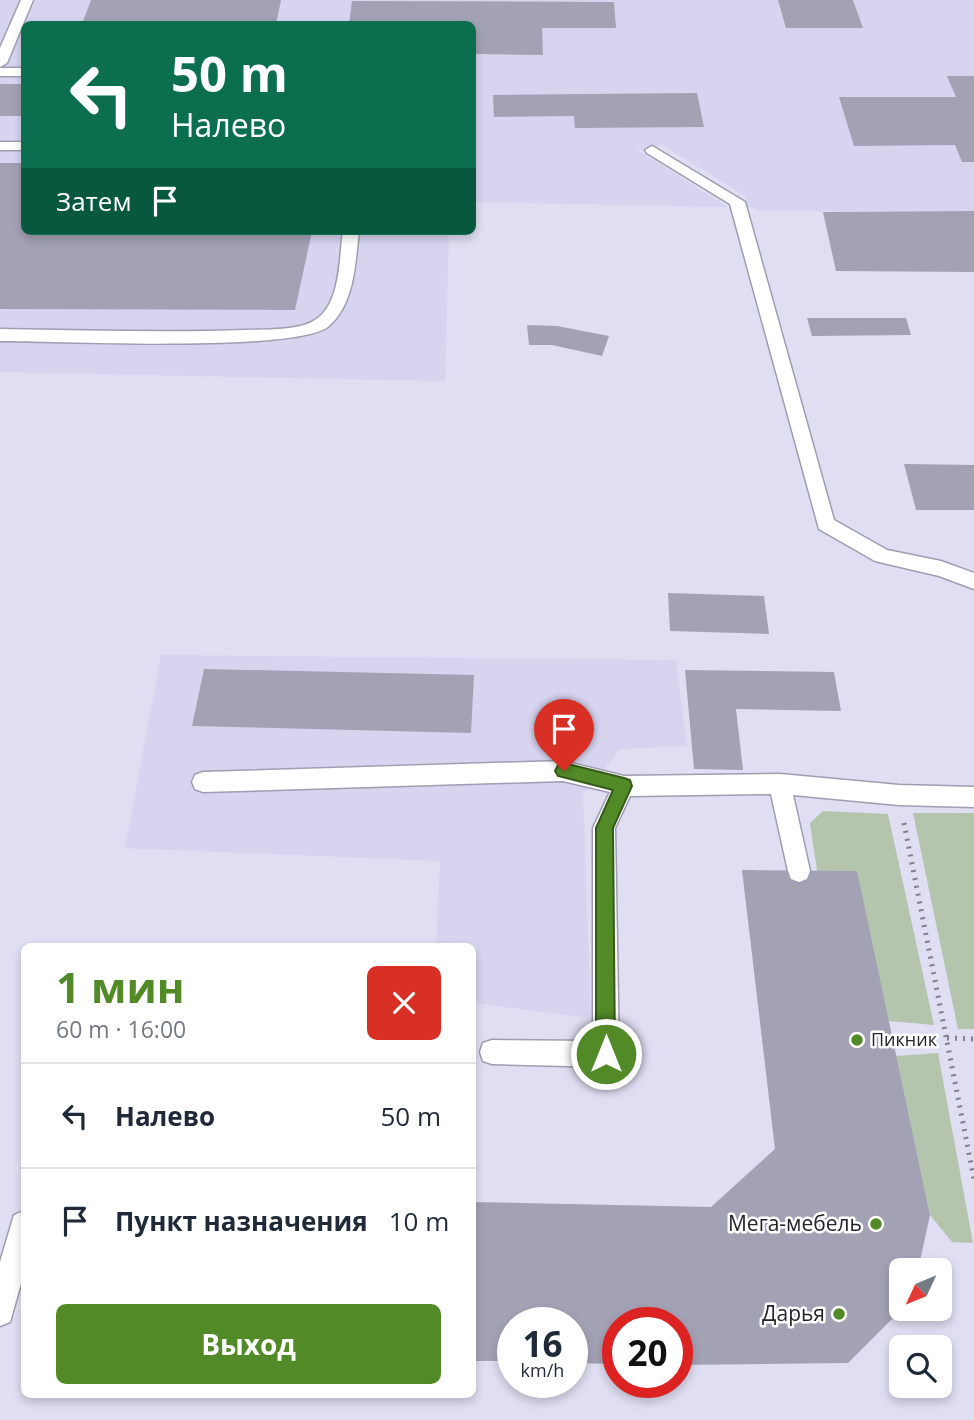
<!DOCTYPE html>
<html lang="ru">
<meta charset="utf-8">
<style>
:root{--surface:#fff;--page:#f2f2f3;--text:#1f2937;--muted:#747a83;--line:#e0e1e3;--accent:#518a26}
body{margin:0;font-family:"Open Sans",sans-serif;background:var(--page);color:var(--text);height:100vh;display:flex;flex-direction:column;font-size:26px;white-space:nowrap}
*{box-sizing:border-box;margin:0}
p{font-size:23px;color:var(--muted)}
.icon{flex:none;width:38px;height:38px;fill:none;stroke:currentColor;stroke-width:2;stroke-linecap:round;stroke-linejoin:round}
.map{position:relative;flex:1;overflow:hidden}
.sheet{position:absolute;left:21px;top:943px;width:455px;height:455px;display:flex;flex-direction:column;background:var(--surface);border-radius:10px;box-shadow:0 4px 10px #0003}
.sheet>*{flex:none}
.top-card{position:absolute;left:21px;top:21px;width:455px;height:214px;border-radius:10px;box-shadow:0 4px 10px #0003;background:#0b6e4f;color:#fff;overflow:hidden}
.needle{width:46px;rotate:226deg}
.controls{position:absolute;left:889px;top:1258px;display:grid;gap:14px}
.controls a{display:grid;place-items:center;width:63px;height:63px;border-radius:10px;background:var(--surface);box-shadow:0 4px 10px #0003;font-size:35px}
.speed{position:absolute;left:497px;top:1307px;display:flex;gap:14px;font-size:35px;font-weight:700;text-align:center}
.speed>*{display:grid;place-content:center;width:91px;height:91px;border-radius:50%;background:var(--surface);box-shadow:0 4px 10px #0003;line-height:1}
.speed small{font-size:18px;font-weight:400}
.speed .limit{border:10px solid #d22;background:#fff;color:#111}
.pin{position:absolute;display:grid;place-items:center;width:60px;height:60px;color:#fff;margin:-72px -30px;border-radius:50% 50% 50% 0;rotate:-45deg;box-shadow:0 0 7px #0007}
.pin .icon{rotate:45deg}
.me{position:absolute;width:77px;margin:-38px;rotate:0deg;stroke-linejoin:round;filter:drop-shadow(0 0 5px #0008)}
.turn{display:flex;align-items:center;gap:24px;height:147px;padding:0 35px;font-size:32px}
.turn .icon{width:91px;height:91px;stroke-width:2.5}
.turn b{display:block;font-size:49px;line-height:60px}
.then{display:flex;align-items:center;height:66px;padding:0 35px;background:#0003;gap:14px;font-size:26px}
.round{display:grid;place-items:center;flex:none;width:74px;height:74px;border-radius:10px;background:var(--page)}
.summary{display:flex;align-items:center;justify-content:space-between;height:119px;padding:0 35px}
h1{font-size:42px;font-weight:700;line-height:52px;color:var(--accent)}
.action{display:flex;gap:14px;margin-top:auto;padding:14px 35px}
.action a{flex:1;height:80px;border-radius:10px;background:var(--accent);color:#fff;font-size:28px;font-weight:700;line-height:80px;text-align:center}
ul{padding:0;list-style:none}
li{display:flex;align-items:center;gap:21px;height:105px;padding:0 35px;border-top:2px solid var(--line)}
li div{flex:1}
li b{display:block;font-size:26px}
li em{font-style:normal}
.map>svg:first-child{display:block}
.built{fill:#d6d4ef}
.green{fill:#b5c4ad}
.building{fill:#a3a1b4}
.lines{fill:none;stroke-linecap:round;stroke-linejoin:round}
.service-casing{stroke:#9f9db0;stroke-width:3}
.path{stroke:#81808d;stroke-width:5;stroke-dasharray:2 6;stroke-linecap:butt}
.service{fill:#fff;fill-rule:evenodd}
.route{fill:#518a26;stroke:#355a19;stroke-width:2}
.poi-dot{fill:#518a26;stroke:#fff;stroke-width:2.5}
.labels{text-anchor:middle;stroke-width:5;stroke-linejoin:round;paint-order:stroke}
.poi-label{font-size:18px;fill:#24232a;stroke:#fff;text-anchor:start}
.near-poi-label{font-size:21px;fill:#24232a;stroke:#fff;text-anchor:end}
</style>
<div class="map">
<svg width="974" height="1420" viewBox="0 0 974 1420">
<rect width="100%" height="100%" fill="#dfdef2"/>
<g class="built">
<path d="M0,0h974v211h-213l-13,-5 -3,-10 -81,-50 -28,3 92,58 -255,-5 -1,-178h-448v207h425l-4,150 -445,-9z"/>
<path d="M161,655l515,5 11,86 -67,3 -37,47 8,222 -118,-15 -1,-56h-36l4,-86 -315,-13z"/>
</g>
<g class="green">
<path d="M823,811l65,3 46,211 -45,-4 -72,-150 -7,-48z"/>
<path d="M913,813h61v216h-16z"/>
<path d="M938,1053l35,190 -21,-1 -22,-27 -34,-159z"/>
</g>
<g class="building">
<path d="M91,0h190l-5,24h-194z"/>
<path d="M778,0h75l10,28h-77z"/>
<path d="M352,1l262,1 2,26h-74l1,27 -71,-1v-30h-123z"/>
<path d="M947,76h27v86h-12l-7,-17 -101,1 -15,-49h117z"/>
<rect x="0" y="84" width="24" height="32"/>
<path d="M697,93l7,34 -129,1 -1,-12 -80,1 -1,-22z"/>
<path d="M0,163h24v68h288l-17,79 -295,-1z"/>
<path d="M974,211v61l-138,-1 -13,-59z"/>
<path d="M807,318h99l5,17 -99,1z"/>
<path d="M527,325l30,1 52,10 -7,20 -50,-11h-23z"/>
<path d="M904,464l70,1v45h-58z"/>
<path d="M668,593l96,3 5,38 -99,-3z"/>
<path d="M204,669l270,6 -3,58 -279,-7z"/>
<path d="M685,670l149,2 7,39 -105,-2 7,61 -49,-1z"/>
<path d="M742,870l115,1 73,344 -12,55h-17v40l-53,53 -171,2v-42h-59v41l-46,-1v-40h-59v38h-41v-159l239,5 64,-58z"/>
</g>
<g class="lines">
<g class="service-casing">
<g id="service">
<path d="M21,0h12l-26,63 -7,4v-19z"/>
<rect x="0" y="68" width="24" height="8"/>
<rect x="0" y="142" width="24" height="8"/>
<path d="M652,146l93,56 89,318 53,30 54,11 33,12v16l-35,-13 -64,-15 -56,-32 -89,-325 -83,-51 -2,-3z"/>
<path d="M343,231h16c-4,32 -4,72 -30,95 -30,27 -277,15 -329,15v-12c82,1 164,4 246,1 20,-1 52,1 69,-10 26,-16 24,-62 28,-89z"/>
<path d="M563,761l61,15 156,-2 119,11 75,2v20l-75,-2 -106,-10 17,76 -3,8 -8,3 -8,-3 -3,-8 -17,-77 -141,2 -15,32 4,226 -4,9 -9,4 -114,-3 -9,-3 -3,-9 3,-9 9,-3 101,1v-213l17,-36 -47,-11 -360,11 -8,-3 -3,-7 3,-7 8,-3z"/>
<path d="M24,1211v62l-14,49 -10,4v-64l14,-47z"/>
</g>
</g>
<g class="path">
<path d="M904,823l70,356"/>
<path d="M947,1038l27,1"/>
</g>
<use href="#service" class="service"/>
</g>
<path class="route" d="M564,763l60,15 6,2 2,6 -19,42 2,226 -3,7 -6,2 -7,-2 -3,-7v-226l17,-38 -55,-14 -3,-5 3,-6z"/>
<g class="poi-dot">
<circle cx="857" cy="1040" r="7"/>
<circle cx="876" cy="1224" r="7"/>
<circle cx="839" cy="1314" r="7"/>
</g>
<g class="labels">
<g class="poi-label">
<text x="871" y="1046">Пикник</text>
</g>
<g class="near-poi-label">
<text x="862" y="1231">Мега-мебель</text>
<text x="825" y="1321">Дарья</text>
</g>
</g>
</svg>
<div class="controls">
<a><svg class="needle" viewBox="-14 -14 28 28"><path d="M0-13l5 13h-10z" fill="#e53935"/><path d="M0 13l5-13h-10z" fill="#747a83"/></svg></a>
<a><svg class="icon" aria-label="search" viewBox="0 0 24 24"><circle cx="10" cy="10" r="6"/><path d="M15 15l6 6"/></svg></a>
</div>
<div class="speed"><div>16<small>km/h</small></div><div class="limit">20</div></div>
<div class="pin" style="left:564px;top:771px;background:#d93025"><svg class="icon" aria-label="arrive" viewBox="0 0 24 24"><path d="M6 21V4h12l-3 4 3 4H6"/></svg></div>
<svg class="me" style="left:606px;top:1054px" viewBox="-20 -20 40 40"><circle r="17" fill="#518a26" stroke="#fff" stroke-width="3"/><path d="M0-11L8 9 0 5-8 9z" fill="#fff"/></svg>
<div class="top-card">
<div class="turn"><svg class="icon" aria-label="left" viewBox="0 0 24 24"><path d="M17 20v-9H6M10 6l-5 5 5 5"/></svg><div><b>50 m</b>Налево</div></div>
<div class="then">Затем<svg class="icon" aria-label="arrive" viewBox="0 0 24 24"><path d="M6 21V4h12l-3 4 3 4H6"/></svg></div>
</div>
<section class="sheet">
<div class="summary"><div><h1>1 мин</h1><p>60 m · 16:00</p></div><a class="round" style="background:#d93025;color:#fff"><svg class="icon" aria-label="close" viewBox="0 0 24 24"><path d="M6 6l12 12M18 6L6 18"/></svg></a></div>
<ul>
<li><svg class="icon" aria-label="left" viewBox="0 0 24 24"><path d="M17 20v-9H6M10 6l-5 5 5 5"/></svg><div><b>Налево</b></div><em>50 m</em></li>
<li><svg class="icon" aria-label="arrive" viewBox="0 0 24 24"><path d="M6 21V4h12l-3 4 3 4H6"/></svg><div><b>Пункт назначения</b></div><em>10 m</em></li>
</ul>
<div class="action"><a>Выход</a></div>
</section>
</div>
